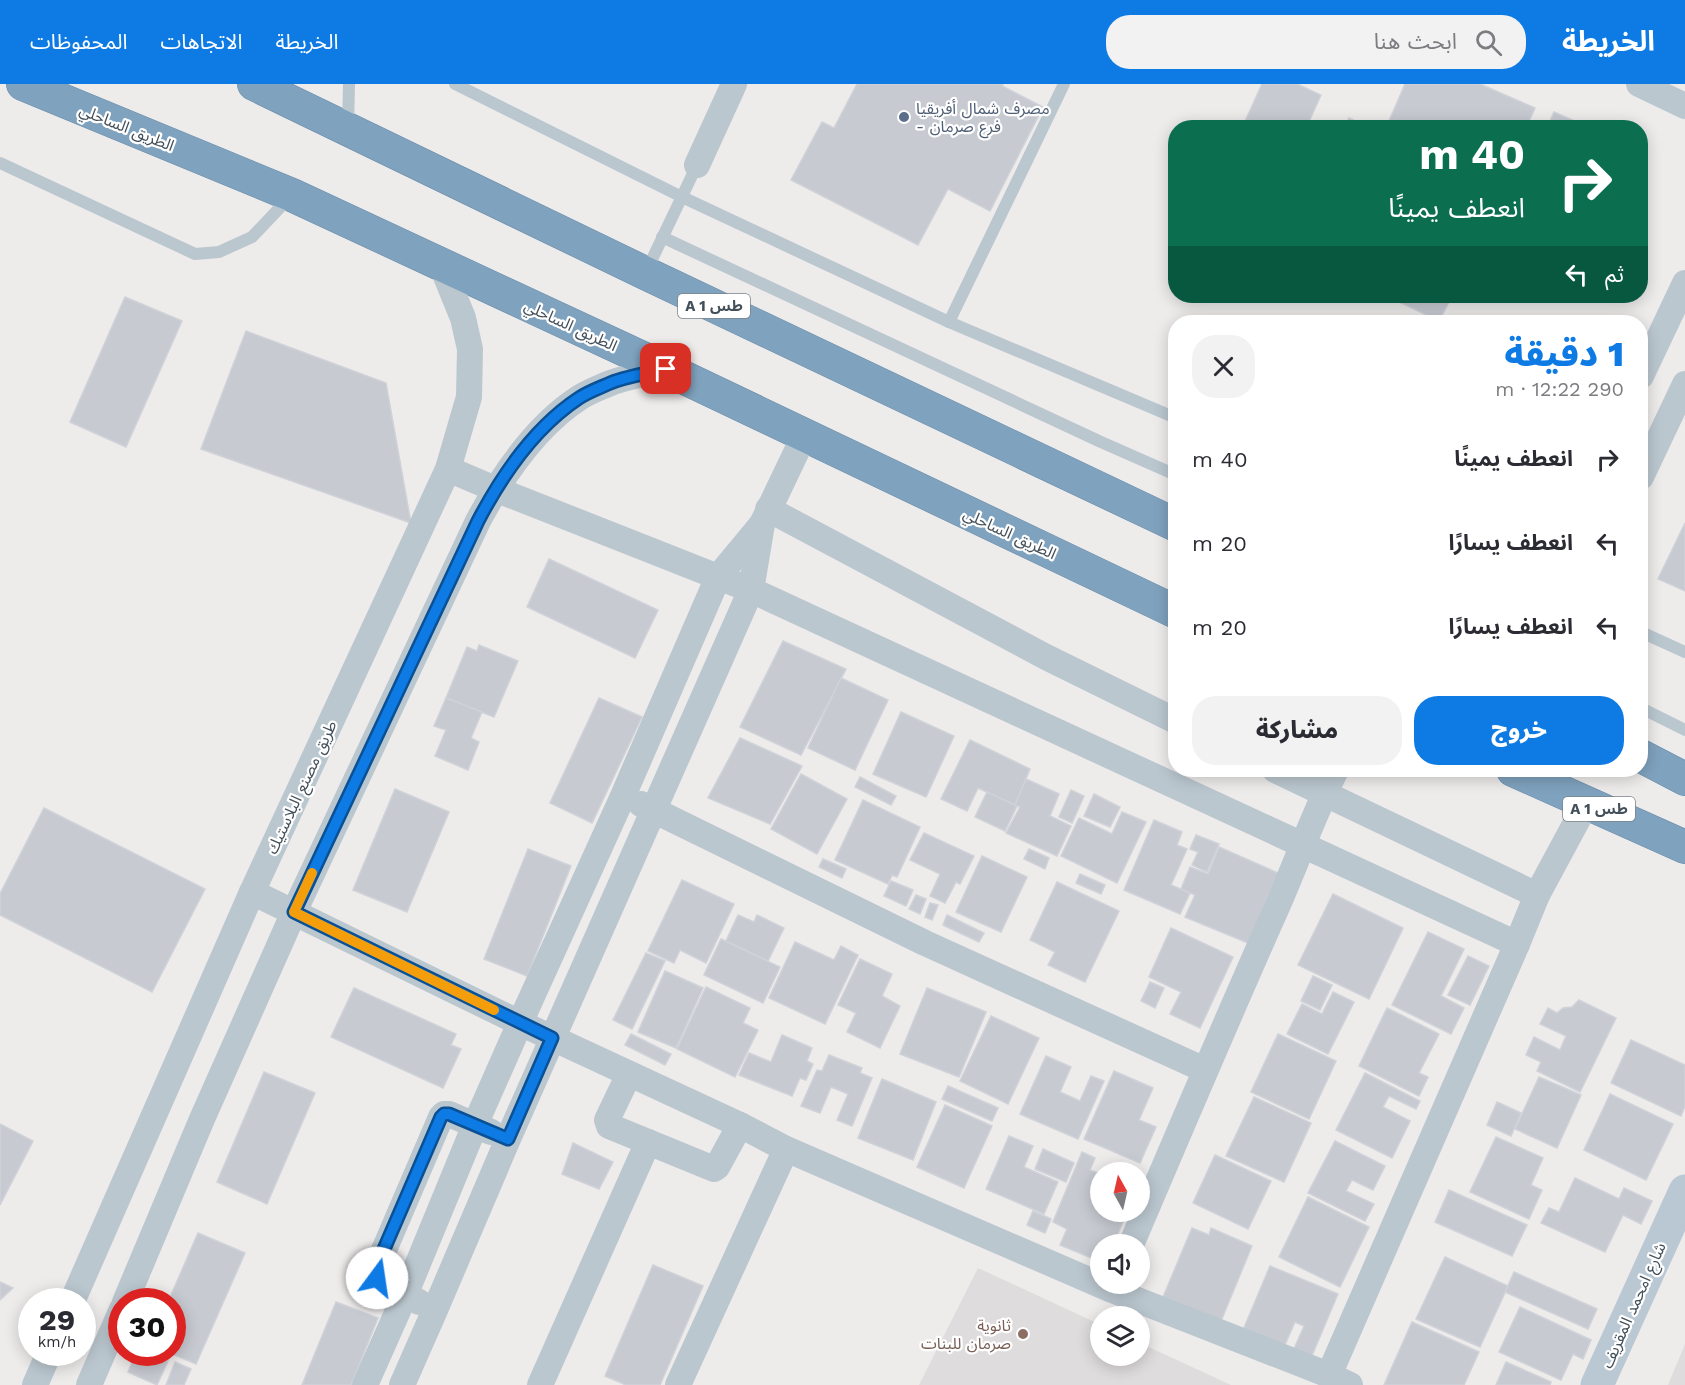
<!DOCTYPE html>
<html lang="ar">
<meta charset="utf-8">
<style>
:root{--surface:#fff;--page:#f2f2f3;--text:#2b2b33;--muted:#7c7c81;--accent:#0e7be5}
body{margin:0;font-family:"Work Sans","Noto Sans Arabic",sans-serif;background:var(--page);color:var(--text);direction:rtl;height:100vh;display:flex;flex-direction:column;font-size:22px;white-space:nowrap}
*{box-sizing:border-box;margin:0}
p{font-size:20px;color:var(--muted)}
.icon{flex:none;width:33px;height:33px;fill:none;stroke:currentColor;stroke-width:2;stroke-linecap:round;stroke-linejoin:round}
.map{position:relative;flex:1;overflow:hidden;direction:ltr}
.sheet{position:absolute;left:1168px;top:231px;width:480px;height:462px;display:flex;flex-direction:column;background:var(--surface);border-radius:24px;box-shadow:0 3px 15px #0003;direction:rtl}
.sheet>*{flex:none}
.guide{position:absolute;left:1168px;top:36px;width:480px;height:183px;border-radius:24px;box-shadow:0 3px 15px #0003;direction:rtl;background:#0b6e4f;color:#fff;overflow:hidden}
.needle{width:39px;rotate:352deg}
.fabs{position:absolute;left:1090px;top:1078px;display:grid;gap:12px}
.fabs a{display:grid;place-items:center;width:60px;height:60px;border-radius:50%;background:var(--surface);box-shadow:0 3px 15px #0003;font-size:30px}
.speed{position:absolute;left:18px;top:1204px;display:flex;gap:12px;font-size:30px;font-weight:700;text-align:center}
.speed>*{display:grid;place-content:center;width:78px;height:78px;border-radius:50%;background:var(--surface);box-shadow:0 3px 15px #0003;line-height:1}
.speed small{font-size:15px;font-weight:400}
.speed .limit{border:9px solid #d22;background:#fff;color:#111}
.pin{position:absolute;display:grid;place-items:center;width:51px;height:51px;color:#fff;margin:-26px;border-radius:12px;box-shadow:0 3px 9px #0006}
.me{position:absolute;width:66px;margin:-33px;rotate:14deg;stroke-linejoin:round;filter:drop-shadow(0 0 4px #0008)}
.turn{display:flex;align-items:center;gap:21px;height:126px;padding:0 24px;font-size:27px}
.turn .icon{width:78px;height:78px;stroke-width:2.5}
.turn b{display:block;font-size:42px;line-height:51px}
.then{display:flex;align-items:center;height:57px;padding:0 24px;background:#0003;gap:12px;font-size:22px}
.round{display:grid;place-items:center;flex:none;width:63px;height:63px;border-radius:24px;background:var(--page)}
.head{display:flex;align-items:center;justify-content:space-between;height:102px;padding:0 24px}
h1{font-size:36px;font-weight:800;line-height:45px;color:var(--accent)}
.primary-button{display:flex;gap:12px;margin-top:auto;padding:12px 24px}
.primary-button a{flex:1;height:69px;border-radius:24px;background:var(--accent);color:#fff;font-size:24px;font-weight:800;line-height:69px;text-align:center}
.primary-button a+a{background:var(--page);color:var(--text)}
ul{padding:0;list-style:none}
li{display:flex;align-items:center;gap:18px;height:84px;padding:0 24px}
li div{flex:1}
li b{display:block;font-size:22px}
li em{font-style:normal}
header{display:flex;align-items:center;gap:36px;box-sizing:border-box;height:84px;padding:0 30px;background:var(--accent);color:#fff}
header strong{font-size:28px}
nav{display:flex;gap:33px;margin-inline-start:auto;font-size:21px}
.search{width:420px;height:54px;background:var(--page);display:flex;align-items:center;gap:15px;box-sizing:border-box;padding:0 21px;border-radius:24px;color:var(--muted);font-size:22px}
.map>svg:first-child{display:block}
.education{fill:#dfdcdd}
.building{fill:#c7cad1;stroke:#cfd2d8;stroke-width:1.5}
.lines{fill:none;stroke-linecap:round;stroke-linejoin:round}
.highway-casing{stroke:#6a8daa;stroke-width:34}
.lane{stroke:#bbc7cf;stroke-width:12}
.street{stroke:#bbc7cf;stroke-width:26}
.secondary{stroke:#bac8d4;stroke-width:33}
.highway{stroke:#7fa2be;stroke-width:33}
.route-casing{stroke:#095095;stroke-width:15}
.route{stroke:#0e7be5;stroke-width:10}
.slow{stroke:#f59e0b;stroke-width:10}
.service-dot{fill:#5c6f8a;stroke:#fff;stroke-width:2}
.education-dot{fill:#8d6e63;stroke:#fff;stroke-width:2}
.labels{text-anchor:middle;stroke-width:4.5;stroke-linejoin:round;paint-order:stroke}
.shield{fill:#fff;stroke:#7b848b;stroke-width:1.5}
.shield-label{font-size:15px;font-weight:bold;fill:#435059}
.service-label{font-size:16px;fill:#4e5e75;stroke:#fff;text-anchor:start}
.street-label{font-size:16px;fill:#435059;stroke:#fff}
.education-label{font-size:16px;fill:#785e54;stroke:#fff;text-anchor:end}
</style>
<header>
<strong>الخريطة</strong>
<div class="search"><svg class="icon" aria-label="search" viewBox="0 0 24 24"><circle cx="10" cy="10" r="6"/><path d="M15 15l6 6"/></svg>ابحث هنا</div>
<nav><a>الخريطة</a><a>الاتجاهات</a><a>المحفوظات</a></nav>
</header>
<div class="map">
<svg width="1685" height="1301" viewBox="0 0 1685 1301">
<rect width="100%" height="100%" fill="#eeebeb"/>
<g class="education">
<path d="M978,1184l123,57v31h39v-13l91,42h-312z"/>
<path d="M1685,1260v41h-17z"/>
</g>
<g class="building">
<path d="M857,0h146l-1,2 41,21 -53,104 -42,-22 -30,56 -127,-65 31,-58 12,6z"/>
<path d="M1262,0h35l24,11 -15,33h-64z"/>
<path d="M1405,0h75l55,24 -9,20h-140z"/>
<path d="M1554,28l36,16h-43z"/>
<path d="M1349,34l20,10h-25z"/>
<path d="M1387,212h65l-13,25z"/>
<path d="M125,213l57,24 -56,126 -56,-25z"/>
<path d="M246,247l140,52 25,140 -210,-74z"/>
<path d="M1685,439v68l-27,-12z"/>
<path d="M549,475l109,51 -23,48 -108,-51z"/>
<path d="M783,557l63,28 -45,86 -61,-28z"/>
<path d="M479,561l39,16 -24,56 -48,-19 21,-51 10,4z"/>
<path d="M841,594l47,22 -33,70 -47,-22z"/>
<path d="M446,614l36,14 -11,26 8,4 -11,28 -33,-14 11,-26 -12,-4z"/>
<path d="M599,614l43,19 -50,106 -42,-20z"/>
<path d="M901,628l53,24 -28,61 -53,-23z"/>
<path d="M740,654l62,28 -32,58 -62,-26z"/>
<path d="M970,656l60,29 -15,36 -37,-17 -11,23 -26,-12z"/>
<path d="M801,690l46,25 -30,55 -46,-25z"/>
<path d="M860,693l36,19 -5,9 -36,-18z"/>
<path d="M1026,695l33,15 -9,22 21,10 -14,30 -51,-23 14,-26 -5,-2z"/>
<path d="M395,705l54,23 -42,100 -54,-22z"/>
<path d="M1071,706l13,6 -12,27 -13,-6z"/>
<path d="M987,708l30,14 -12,25 -30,-14z"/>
<path d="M1094,710l26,13 -10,20 -26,-11z"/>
<path d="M863,716l57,27 -23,50 -5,-2 -4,9 -53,-24z"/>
<path d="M44,724l161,81 -53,103 -152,-77v-21z"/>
<path d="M1122,728l24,10 -29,61 -56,-27 18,-38 33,16z"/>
<path d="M1154,736l28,12 -5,13 10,4 -16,36 19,8 -10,21 -56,-24z"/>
<path d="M924,749l50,23 -14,28 -4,-2 -11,21 -15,-7 10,-22 -30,-14z"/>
<path d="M1196,751l23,9 -12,28 -15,-7 6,-13 -8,-3z"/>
<path d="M1219,763l59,26 -30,70 -63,-26 10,-22 -14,-6 9,-22 18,7z"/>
<path d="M528,765l43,17 -44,110 -43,-17z"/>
<path d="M1029,765l20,9 -4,11 -21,-10z"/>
<path d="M982,772l45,21 -26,55 -45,-20z"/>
<path d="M823,775l23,10 -4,9 -23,-11z"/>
<path d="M1080,790l25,11 -4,9 -25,-11z"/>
<path d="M682,796l52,24 -28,59 -26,-13 -6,13 -26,-12z"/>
<path d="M891,797l22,9 -7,16 -22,-10z"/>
<path d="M1057,798l62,29 -34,71 -37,-17 7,-13 -25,-12z"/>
<path d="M1333,810l70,34 -34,71 -71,-34z"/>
<path d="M916,811l10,4 -6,15 -11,-5z"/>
<path d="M930,819l8,2 -6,15 -7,-3z"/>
<path d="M738,831l16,7 3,-7 27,13 -16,33 -42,-20z"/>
<path d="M947,831l37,18 -5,9 -36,-17z"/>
<path d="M1171,844l62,29 -33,71 -30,-14 11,-22 -32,-15z"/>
<path d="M1428,848l36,17 -23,47 23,12 -13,26 -59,-29z"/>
<path d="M721,855l59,28 -17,36 -59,-28z"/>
<path d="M795,858l39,18 7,-14 17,9 -33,69 -56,-26z"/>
<path d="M646,869l19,8 -33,68 -19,-9z"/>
<path d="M1468,872l21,10 -19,39 -22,-10z"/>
<path d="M860,875l32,15 -10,22 18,10 -20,42 -33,-16 9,-19 -18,-8z"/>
<path d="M665,887l38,17 -27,60 -38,-16z"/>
<path d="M1313,892l19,9 -12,25 -19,-9z"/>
<path d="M1150,898l14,6 -9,20 -14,-7z"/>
<path d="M706,903l44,21 -7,15 15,7 -23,47 -58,-28z"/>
<path d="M354,904l102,46 -5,11 10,4 -18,39 -112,-51z"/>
<path d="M927,904l59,24 -27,65 -59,-23z"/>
<path d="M1333,908l21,10 -26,52 -41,-20 15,-30 20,10z"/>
<path d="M1579,916l37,18 -36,74 -43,-21 4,-9 -15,-7 8,-18 26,13 6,-14 -26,-12 8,-16 9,5 6,-5 9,-1z"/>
<path d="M1387,924l52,26 -20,39 9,4 -9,19 -60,-30z"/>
<path d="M991,932l48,22 -31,66 -48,-23z"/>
<path d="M631,950l40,20 -6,11 -40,-20z"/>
<path d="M1278,950l58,27 -27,58 -58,-27z"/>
<path d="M782,951l30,13 -5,13 6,3 -7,16 -6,-2 -8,18 -53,-21 10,-22 22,9z"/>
<path d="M1631,956l54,25v41l-4,10 -70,-33z"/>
<path d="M829,971l33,13 -2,5 12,5 -20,48 -15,-6 11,-26 -17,-7 -11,26 -19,-7 16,-36 5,1z"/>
<path d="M1046,972l25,11 -11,25 20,9 11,-25 13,5 -26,58 -58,-25z"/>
<path d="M1114,987l39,17 -14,32 17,7 -16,36 -56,-24z"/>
<path d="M264,988l51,21 -48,111 -50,-22z"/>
<path d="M1365,989l55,28 -4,8 -27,-13 -6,11 27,14 -18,37 -56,-28z"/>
<path d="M1539,993l42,18 -24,53 -42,-19z"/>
<path d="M882,995l54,23 -23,58 -55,-22z"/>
<path d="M948,1002l50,22 -6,13 -50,-22z"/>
<path d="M1610,1010l63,30 -27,56 -62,-30z"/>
<path d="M1254,1013l57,26 -27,59 -58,-26z"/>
<path d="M1497,1018l24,11 -10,23 -24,-11z"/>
<path d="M945,1021l47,21 -28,62 -47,-21z"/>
<path d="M0,1040l33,17 -33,64z"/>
<path d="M1009,1052l24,10 -9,21 34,15 -14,32 -58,-25z"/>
<path d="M1496,1053l47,21 -12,27 11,5 -13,29 -59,-27z"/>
<path d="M1335,1057l50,25 -12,24 -21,-10 -6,11 28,13 -9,17 -57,-28z"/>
<path d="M573,1059l40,19 -14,27 -37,-15z"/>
<path d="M1043,1065l31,14 -8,19 -31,-13z"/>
<path d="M1082,1068l13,6 -5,12 11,4v38h26l-14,33h-12v17l-41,-17 7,-16 -14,-7z"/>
<path d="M1215,1071l56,26 -23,48 -55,-26z"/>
<path d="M1575,1094l44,21 5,-11 28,13 -11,23 -18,-9 -18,37 -64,-29 8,-15 10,4z"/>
<path d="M1449,1106l78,35 -15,31 -77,-34z"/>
<path d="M1308,1113l61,30 -29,60 -61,-30z"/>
<path d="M1033,1127l18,8 -6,14 -18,-8z"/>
<path d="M1192,1144l17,7 2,-7 41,18 -31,75 -58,-24z"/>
<path d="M198,1149l47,20 -49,111 -26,-11h2v-51h-4z"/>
<path d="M1445,1173l63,29 -28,61 -64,-28z"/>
<path d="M653,1181l50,21 -43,99h-34l-21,-9z"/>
<path d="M1270,1182l68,28 -27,64 -18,-7 11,-25 -9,-4 -11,25 -41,-17z"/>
<path d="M1514,1188l83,37 -9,20 -83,-37z"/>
<path d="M0,1198l13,6 -13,12z"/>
<path d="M336,1218l42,16 -27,67h-49z"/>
<path d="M1520,1223l71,33 -8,19 -10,-5 -12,26 -62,-28z"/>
<path d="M1412,1238l67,30 -15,33h-80z"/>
<path d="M136,1269h13l19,8 -11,24 -29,-13z"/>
<path d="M175,1278l16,7 -7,16h-18z"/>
<path d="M1506,1278l45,20 -1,3h-54z"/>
</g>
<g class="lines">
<g class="highway-casing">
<g id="highway">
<path d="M23,0l269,111 374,174 510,243"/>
<path d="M254,0l391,189 531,252"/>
<path d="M1641,672l44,23"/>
<path d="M1513,686l172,77"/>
</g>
</g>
<g class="lane">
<path d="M455,0l227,113 267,125 227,96"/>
<path d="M348,44l1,-44"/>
<path d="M0,79l195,91 24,-2 33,-15 37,-39"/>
<path d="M662,153l439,205 75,33"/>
<path d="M646,188l51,-107"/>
<path d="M949,238l115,-238"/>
<path d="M1641,548l44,20"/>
<path d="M1641,624l44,22"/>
</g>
<g class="street">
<path d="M1639,0l46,22"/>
<path d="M697,81l37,-81"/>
<path d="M1641,292l44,-93"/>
<path d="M448,385l47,20 256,101 766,354"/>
<path d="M1641,393l44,-93"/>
<path d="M768,425l278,148 130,64"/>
<path d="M1275,686l262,125"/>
<path d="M641,720l284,139 280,127"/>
<path d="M252,808l268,131 220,102 46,24 326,141 217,85 21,10"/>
<path d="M629,990l-22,46 2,6 105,43 3,-2 23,-42"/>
<path d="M1131,1161c48,-113 96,-226 146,-338 20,-46 37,-93 59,-137"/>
<path d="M72,1218l180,-410 196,-423 21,-72 1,-48 -7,-31 -22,-54"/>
<path d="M125,1218l77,-183 92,-207 184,-391c24,-45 58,-95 101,-123 9,-6 20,-10 29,-14 18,-8 39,-10 58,-15"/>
<path d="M419,1218l-42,-24 -2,-7 66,-154 3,-3h5l42,18"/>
<path d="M1329,1291l188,-431 20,-49 49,-91"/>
<path d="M35,1301l14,-32"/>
<path d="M89,1301l33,-76"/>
<path d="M365,1301l40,-90 70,-170 45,-102 103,-227 95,-219 44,-53"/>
<path d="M402,1301l33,-75 73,-171 243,-549 11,-66 42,-88"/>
<path d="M540,1301l108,-243"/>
<path d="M678,1301l108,-236"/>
</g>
<path class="secondary" d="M1597,1301l88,-194"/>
<use href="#highway" class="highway"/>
</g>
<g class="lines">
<g class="route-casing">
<path id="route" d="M377,1194l-2,-8 66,-153 3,-3h5l59,25 44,-101 -258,-126 184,-391c24,-46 57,-94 101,-123 9,-6 20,-10 29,-14 17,-8 39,-10 58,-15"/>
</g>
<use href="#route" class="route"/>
<path class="slow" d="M312,789l-18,39 200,98"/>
</g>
<circle class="service-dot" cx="904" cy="33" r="6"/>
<circle class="education-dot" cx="1023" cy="1250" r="6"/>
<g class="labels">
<g class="shield">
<rect x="678" y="210" width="72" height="24" rx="4.5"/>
<rect x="1563" y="713" width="72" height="24" rx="4.5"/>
</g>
<g class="shield-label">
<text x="714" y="227">A 1 طس</text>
<text x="1599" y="730">A 1 طس</text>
</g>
<g class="service-label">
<text x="916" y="30">مصرف شمال أفريقيا<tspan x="916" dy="18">- فرع صرمان</tspan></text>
</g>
<g class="street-label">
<text transform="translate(127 43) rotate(22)" y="6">الطريق الساحلي</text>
<text transform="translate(571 241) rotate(25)" y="6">الطريق الساحلي</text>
<text transform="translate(1010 449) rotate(25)" y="6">الطريق الساحلي</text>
<text transform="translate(301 703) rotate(-65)" y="6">طريق مصنع البلاستيك</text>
<text transform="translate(1633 1221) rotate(-66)" y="6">شارع امحمد المقريف</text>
</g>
<g class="education-label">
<text x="1011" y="1247">ثانوية<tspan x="1011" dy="18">صرمان للبنات</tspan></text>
</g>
</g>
</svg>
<div class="fabs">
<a><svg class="needle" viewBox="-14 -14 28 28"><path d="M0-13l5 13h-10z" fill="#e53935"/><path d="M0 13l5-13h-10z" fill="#7c7c81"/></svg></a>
<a><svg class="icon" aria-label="sound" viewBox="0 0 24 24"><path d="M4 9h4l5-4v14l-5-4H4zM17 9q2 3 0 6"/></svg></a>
<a><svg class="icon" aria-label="layers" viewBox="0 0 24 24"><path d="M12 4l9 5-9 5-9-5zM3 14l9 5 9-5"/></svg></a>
</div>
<div class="speed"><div>29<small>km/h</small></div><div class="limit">30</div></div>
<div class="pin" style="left:666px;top:285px;background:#d93025"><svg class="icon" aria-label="arrive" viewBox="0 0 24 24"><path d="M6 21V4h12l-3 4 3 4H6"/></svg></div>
<svg class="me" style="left:377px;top:1194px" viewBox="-20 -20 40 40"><circle r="19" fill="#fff"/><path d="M0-13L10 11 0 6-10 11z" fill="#0e7be5"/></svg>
<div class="guide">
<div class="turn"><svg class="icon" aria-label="right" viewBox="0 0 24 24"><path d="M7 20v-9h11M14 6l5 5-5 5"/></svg><div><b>40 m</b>انعطف يمينًا</div></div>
<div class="then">ثم<svg class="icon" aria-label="left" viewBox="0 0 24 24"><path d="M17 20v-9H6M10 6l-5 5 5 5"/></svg></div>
</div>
<section class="sheet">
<div class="head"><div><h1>1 دقيقة</h1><p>290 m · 12:22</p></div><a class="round"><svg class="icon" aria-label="close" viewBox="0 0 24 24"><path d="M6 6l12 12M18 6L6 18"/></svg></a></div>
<ul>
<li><svg class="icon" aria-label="right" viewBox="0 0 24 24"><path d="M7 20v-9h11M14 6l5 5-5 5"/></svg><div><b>انعطف يمينًا</b></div><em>40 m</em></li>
<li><svg class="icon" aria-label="left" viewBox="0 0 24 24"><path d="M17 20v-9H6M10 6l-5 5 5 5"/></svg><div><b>انعطف يسارًا</b></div><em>20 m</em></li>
<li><svg class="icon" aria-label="left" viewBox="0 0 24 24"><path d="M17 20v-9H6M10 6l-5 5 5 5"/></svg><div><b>انعطف يسارًا</b></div><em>20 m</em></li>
</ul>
<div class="primary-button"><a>خروج</a><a>مشاركة</a></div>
</section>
</div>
